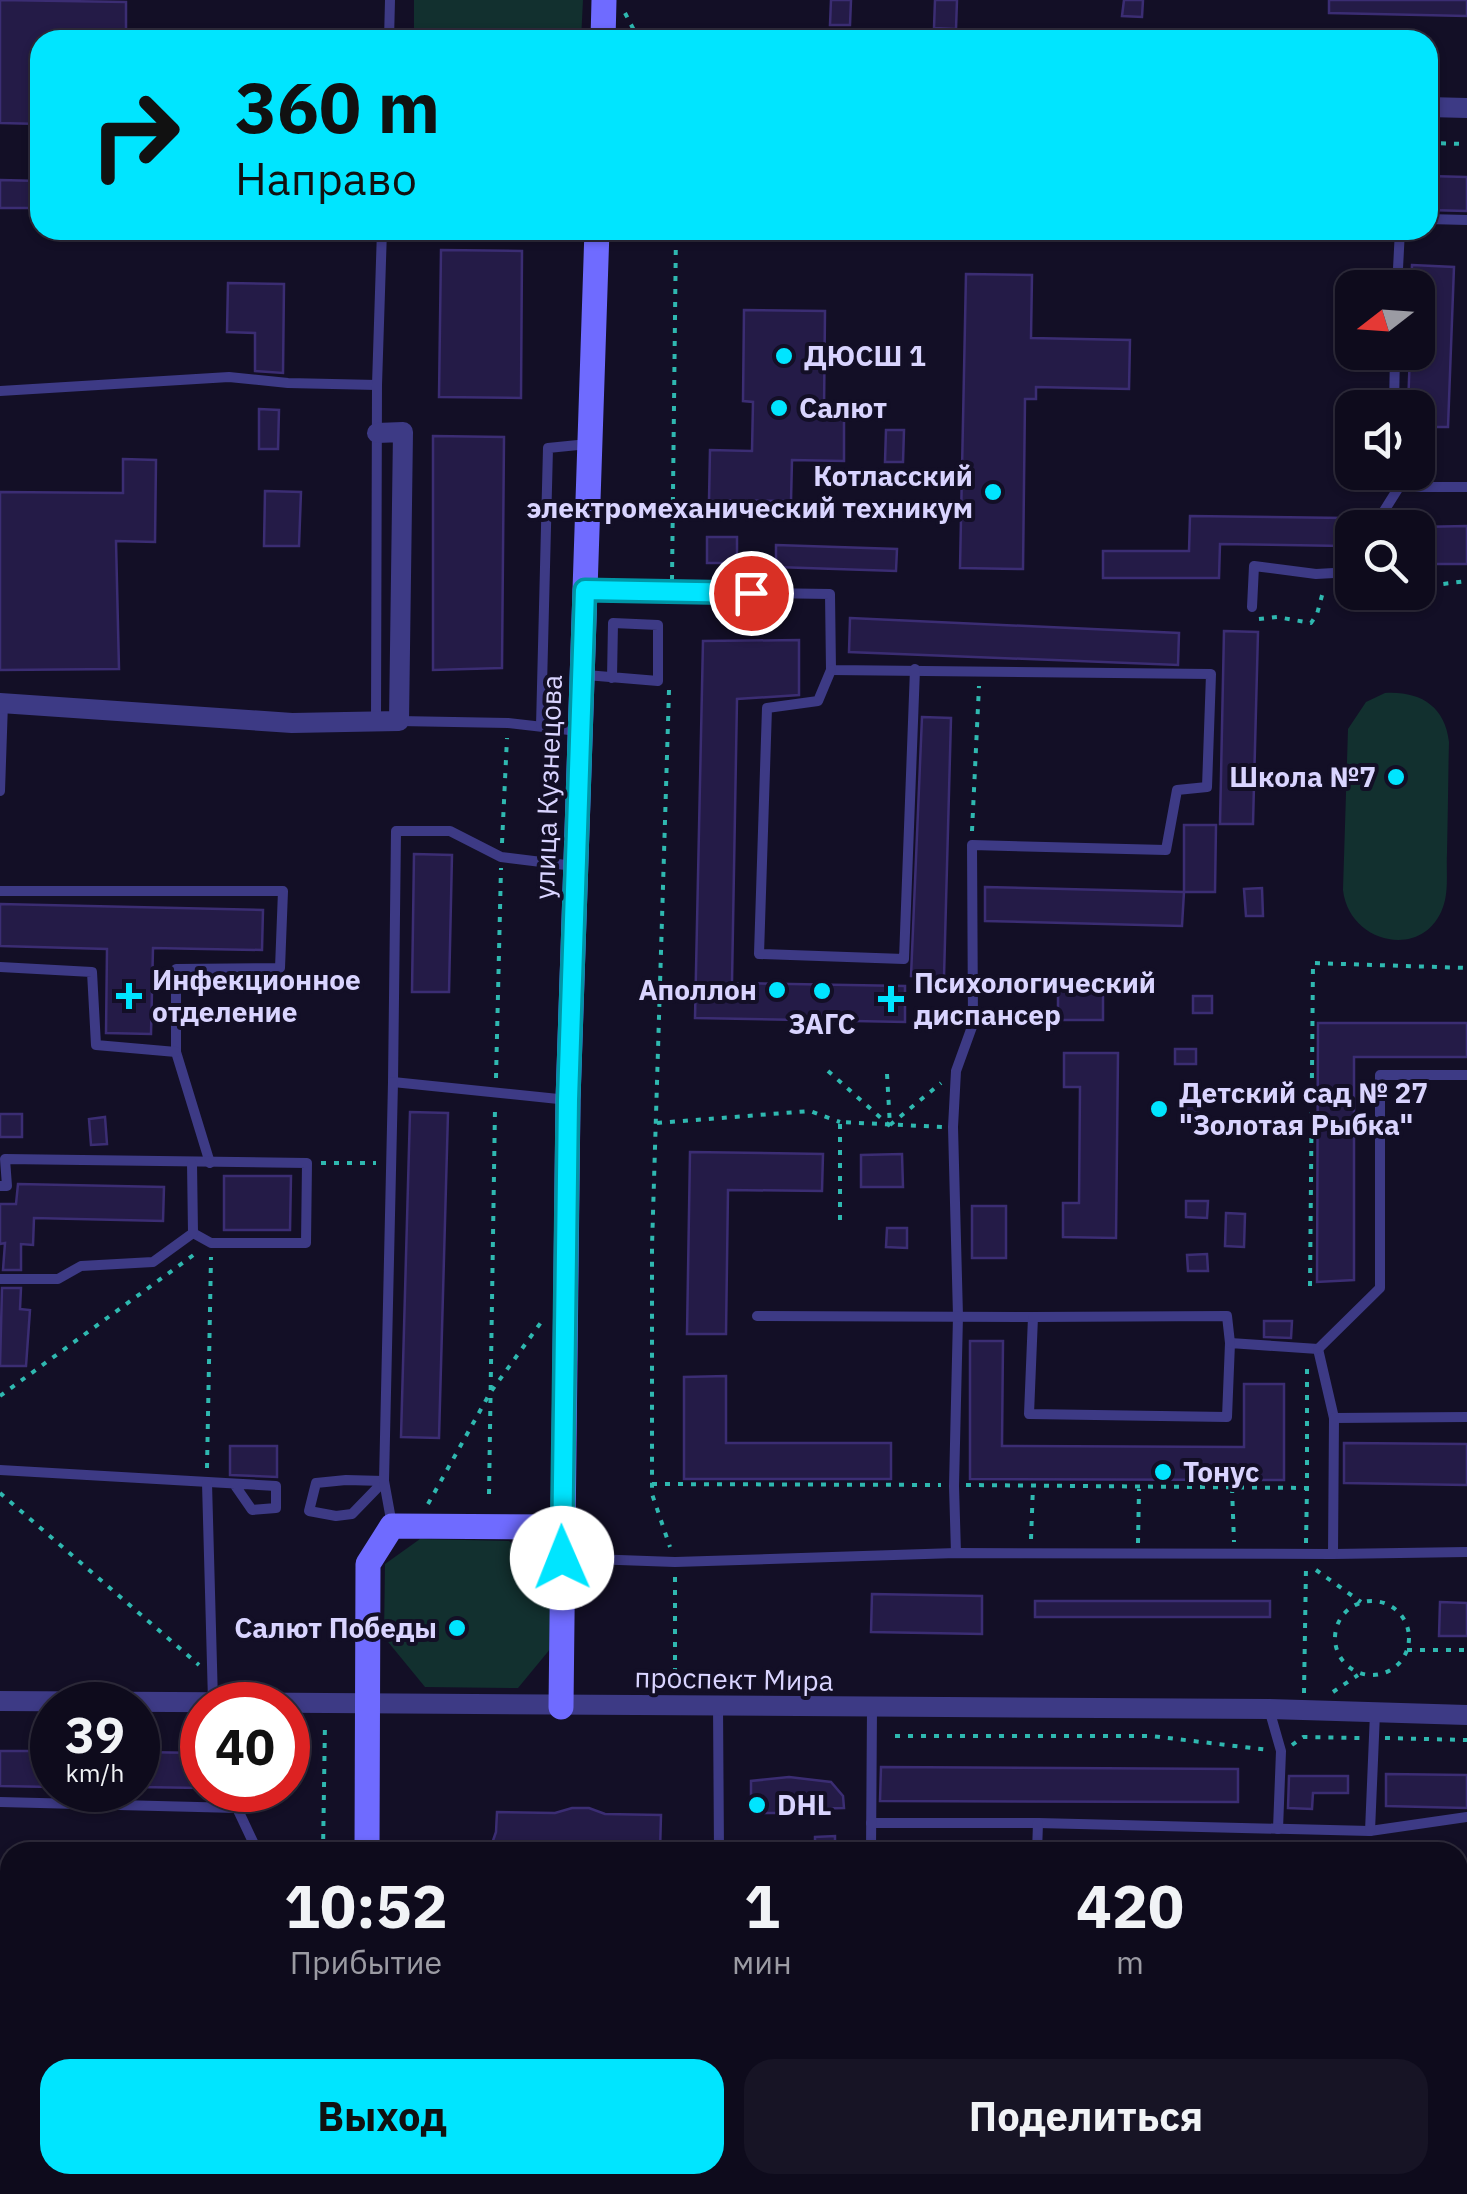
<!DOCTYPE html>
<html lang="ru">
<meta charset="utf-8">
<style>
:root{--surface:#0e0b1c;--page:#171425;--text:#f1f3f6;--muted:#9b9ba3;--line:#2e2b3b;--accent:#00e5ff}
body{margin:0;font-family:"IBM Plex Sans",sans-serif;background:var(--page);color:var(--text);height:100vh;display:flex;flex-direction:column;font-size:38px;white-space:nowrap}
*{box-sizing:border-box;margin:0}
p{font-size:32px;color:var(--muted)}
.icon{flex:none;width:55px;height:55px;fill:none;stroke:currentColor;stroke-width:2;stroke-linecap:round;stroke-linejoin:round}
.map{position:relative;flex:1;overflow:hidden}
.side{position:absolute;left:0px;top:1842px;width:1468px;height:352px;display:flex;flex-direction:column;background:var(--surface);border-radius:30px 30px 0 0;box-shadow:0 2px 8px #0004,0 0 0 2px var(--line)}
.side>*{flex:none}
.guide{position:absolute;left:30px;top:30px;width:1408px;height:210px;border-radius:30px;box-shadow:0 2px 8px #0004,0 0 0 2px var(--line);background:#00e5ff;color:#111;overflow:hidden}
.needle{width:65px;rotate:253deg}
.buttons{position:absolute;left:1335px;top:270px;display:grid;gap:20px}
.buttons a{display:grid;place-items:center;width:100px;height:100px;border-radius:20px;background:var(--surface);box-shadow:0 2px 8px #0004,0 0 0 2px var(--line);font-size:50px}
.speed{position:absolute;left:30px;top:1682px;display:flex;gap:20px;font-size:50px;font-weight:700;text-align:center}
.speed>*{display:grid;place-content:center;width:130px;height:130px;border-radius:50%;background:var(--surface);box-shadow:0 2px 8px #0004,0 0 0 2px var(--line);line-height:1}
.speed small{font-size:25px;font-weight:400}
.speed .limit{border:15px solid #d22;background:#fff;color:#111}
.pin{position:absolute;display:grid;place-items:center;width:85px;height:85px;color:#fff;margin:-42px;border:5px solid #fff;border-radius:50%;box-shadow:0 2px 10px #0007}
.me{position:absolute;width:110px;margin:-55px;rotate:359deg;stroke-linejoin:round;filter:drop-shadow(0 0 8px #0008)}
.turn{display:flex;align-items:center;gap:35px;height:210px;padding:0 40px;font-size:45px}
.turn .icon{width:130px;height:130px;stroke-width:2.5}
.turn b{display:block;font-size:70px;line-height:85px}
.eta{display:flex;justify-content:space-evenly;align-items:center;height:170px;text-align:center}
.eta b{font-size:60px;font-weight:700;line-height:70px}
.action{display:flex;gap:20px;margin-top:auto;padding:20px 40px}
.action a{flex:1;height:115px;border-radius:30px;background:var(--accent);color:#111;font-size:40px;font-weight:700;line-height:115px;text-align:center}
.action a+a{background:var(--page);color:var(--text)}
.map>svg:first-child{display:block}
.green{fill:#12302f}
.building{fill:#241b47;stroke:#3b2d73;stroke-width:2.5}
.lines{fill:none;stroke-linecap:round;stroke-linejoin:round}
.path{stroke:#2fb8b0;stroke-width:4;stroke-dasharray:5 8;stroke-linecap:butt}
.lane{stroke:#3d3a85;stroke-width:10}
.street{stroke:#3d3a85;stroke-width:20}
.secondary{stroke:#6f6bff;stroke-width:25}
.route-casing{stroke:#0095a6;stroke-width:25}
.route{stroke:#00e5ff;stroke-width:18}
.poi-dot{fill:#00e5ff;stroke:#130f26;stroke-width:4}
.labels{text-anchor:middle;stroke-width:8;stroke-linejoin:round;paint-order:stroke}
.poi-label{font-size:28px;font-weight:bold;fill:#d9d4ff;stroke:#130f26;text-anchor:start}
.street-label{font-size:28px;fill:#d9d4ff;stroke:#130f26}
</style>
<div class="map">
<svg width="1467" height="2194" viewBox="0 0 1467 2194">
<rect width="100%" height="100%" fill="#130f26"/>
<g class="green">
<path d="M414,0h169l-2,40h-167z"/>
<path d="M1385,693c35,-2 60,13 64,49 -1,37 -1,74 -2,111 -1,17 2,38 -4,54 -19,54 -94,37 -100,-17l5,-161 18,-27z"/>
<path d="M420,1539l89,2 41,36 1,71 -33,40 -93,-1 -41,-50 1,-73z"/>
</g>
<g class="building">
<path d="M0,0l126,2v38h-86v84l-40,-1z"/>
<path d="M831,0h20l-1,25h-20z"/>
<path d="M935,0h22l-1,29 -22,-1z"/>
<path d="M1124,0h19l-1,17 -20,-1z"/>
<path d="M1329,0h138v16l-138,-3z"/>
<path d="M1428,176l39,1v34l-39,-1z"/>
<path d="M0,180l40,1v27h-40z"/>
<path d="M441,250l81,1 -1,147 -82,-1z"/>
<path d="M1412,265l42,2 -6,160h-30v-19h-10l2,-56h8v-64h-7z"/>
<path d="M966,274l66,1 -1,63 99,2 -1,49 -93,-2v12h-11l-2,170 -63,-1z"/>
<path d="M228,283l56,1 -1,89 -28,-2v-38l-28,-1z"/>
<path d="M744,310l81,1 -1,99h20v51l-52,-1 -1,41 -82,-1 1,-50 42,1 1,-49 -10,-1z"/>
<path d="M259,409l20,1 -1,39h-19z"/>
<path d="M886,430h18l-1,32h-18z"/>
<path d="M433,436l71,1 -2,231 -69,2z"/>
<path d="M123,459l33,1 -1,82 -39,-1 3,128 -119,1v-178l123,1z"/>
<path d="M265,491l36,1 -2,54h-35z"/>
<path d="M1190,516l155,2 -1,28 -124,-2 -1,34h-116v-27h86z"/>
<path d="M1467,526v38h-49v-37z"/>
<rect x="707" y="537" width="30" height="26"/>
<path d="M776,545l121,4 -1,22 -120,-4z"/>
<path d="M850,618l329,15 -1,32 -329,-13z"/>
<path d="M1224,631l34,1 -5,192h-33z"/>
<path d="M799,640v55l-62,4 -5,284 173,3v36l-210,-4 8,-377z"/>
<path d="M922,717l29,1 -7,259 -33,-1z"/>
<path d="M1184,825h32l-1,67h-31z"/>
<path d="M414,854l38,1 -3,137h-37z"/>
<path d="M985,887l199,5 -2,34 -197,-5z"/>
<path d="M1262,888l1,28h-17l-2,-27z"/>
<path d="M0,904l263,6 -1,40 -109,-2 -2,86 -45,-1 1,-84 -107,-3z"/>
<path d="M1103,987v33h-45v-32z"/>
<rect x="1193" y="996" width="19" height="17"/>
<path d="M1318,1023h149v34h-113v223l-37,2z"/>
<rect x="1175" y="1049" width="21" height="15"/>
<path d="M1064,1053h54l-2,185 -53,-1v-34h16l1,-116h-16z"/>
<rect x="1180" y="1104" width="19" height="17"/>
<path d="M410,1112l38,1 -9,325 -38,-1z"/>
<rect x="0" y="1114" width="22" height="23"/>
<path d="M105,1117l2,27 -16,1 -2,-26z"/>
<path d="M690,1152l133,2 -1,37 -94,-1 -2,144h-39z"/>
<path d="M902,1154l1,33h-42v-32z"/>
<path d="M224,1176h67l-1,54h-66z"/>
<path d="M18,1184l146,3 -1,34 -129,-3 -1,27 -12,-1v26h-18l2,-27 -5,1v-40h16z"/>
<path d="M1186,1201h22l-1,17 -21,-1z"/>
<rect x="972" y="1206" width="34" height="52"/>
<path d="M1226,1213l19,1 -1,33 -19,-1z"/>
<path d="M887,1228h20v20l-21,-1z"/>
<path d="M1207,1254l1,17h-20l-1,-16z"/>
<path d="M2,1288h19l-1,21 10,1 -4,56h-26z"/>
<path d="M1264,1321h28l-1,17 -27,-1z"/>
<path d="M970,1341h33l-1,105 242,1v-63h40v96l-314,-1z"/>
<path d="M726,1376v67h165v36h-207v-102z"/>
<path d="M1344,1443l123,1v41l-123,-2z"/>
<path d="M230,1446h47v31l-47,-2z"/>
<path d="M872,1594l110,2v38l-111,-2z"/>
<rect x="1035" y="1601" width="235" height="16"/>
<path d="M1440,1602l27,1v33h-28z"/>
<path d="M0,1751h52v36l-52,-1z"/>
<path d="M138,1752l64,1v35l-64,-1z"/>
<path d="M881,1767l357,2v33l-358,-1z"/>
<path d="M1386,1774l81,1v33l-81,-2z"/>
<path d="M1289,1776h59v17h-35l-1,16 -24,-1z"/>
<path d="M789,1777l42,5 12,14 1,12 -37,1 1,4h-57v-32z"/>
<path d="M572,1808h17l16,6 56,1 -1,37h-171l7,-20 1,-20 58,1z"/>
<path d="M835,1836v16h-20v-15z"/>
</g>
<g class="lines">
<g class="path">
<path d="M625,13l14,27"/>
<path d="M1428,143l39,1"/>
<path d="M672,580l4,-350"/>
<path d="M1418,583l9,3 40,-5"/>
<path d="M1259,619l18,-2 34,6 6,-9 7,-26"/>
<path d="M669,690l-17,556v248l18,53"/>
<path d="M972,831l7,-145"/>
<path d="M502,843l5,-105"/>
<path d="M828,1071l62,55"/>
<path d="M887,1074l3,52"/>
<path d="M496,1078l5,-210"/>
<path d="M657,1123l153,-12 30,11"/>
<path d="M890,1125l51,-42"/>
<path d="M321,1163h55"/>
<path d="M840,1220v-98l102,5"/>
<path d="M1310,1286l3,-323 154,5"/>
<path d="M0,1396l199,-145"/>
<path d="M207,1468l4,-211"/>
<path d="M652,1484l289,1"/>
<path d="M966,1485l341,3v-120"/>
<path d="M1232,1488l2,54"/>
<path d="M0,1493l199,172"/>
<path d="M489,1494l6,-386"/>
<path d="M428,1504l62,-111 52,-72"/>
<path d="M1031,1539l2,-53"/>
<path d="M1138,1543l1,-54"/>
<path d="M1306,1543l1,-55"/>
<path d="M1316,1570l45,32"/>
<circle cx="1372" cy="1638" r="37"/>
<path d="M1407,1650h60"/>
<path d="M675,1686v-111"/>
<path d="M1333,1692l25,-17"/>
<path d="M1304,1693l2,-126"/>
<path d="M895,1736h256l118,14"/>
<path d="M1385,1738l82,2"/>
<path d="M1292,1745l11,-8 57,1"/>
<path d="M323,1852l2,-130"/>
<path d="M749,2185l6,9"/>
<path d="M318,2194v-9"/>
<path d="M788,2194v-9"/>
</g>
<g class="lane">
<path d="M389,40l1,-40"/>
<path d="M1428,219l39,1"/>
<path d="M1397,288l3,-58"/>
<path d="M0,391l229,-14 59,6 89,2"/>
<path d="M1394,408l1,-56"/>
<path d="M1397,472l2,15h68"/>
<path d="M1383,528l1,-17 15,-24"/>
<path d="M588,590l242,4 1,76 380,4 -4,113 -30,3 -11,60 -194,-5 1,179 -17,47 -3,56 5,189 -4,170 2,67"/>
<path d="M1252,607l2,-41 62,8 36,-2"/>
<path d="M831,670l-13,31 -51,7 -8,246 145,5 11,-290"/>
<path d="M586,675l72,6v-56l-45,-2 -1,55"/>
<path d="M376,720l1,-335 5,-155"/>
<path d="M399,721l109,2 70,8"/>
<path d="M541,726l7,-278 40,-4"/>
<path d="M0,791l3,-88"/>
<path d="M0,891h283l-3,77 -104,1v83l34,111"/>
<path d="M0,967l92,5 4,73 80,7"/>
<path d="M568,1100l-175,-18 3,-251h54l51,26 73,9"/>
<path d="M0,1186h7l-2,-27 302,4 -1,80h-95l-18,-10"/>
<path d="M0,1279h58l23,-13 72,-4 40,-29 -1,-70"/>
<path d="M757,1316l276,1 -4,97 198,3 3,-74 88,6 16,69"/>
<path d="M1033,1317l194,-1 3,27"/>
<path d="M1318,1349l62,-61v-213h87"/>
<path d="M0,1470l276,16v22l-24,2 -18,-26"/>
<path d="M346,1480l38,1 -32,33 -16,2 -27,-5 7,-28z"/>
<path d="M207,1483l6,218"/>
<path d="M392,1525l-8,-44 9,-399"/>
<path d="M1333,1554l134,-2"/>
<path d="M563,1558l112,4 281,-9 377,1 1,-136 133,-1"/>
<path d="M718,1705l1,147"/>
<path d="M1269,1709l12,42 -3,78"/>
<path d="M0,1802l237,6 17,36v8"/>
<path d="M871,1823h167l332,8 97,-14"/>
<path d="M1370,1831l5,-118"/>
<path d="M871,1852l1,-144"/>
<path d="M1037,1852l1,-29"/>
<path d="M168,2185l12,9"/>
<path d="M881,2185v9"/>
<path d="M34,2194v-9"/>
<path d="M247,2194v-9"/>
<path d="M703,2194v-9"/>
</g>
<g class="street">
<path d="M1428,107l39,1"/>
<path d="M0,703l292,20 107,-2 4,-289 -26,1"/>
<path d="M0,1701l1269,8 198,6"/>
</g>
<g class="secondary">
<path d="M603,40l1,-40"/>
<path d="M561,1707l7,-607 29,-870"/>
<path d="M367,1852l1,-288 24,-38 169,1"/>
<path d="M363,2185v9"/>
</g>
</g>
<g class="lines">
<g class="route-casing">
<path id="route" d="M562,1558l6,-458 17,-510 166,3"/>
</g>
<use href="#route" class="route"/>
</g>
<g class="poi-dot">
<circle cx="784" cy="356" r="10"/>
<circle cx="779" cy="408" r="10"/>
<circle cx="993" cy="492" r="10"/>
<circle cx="1396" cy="777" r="10"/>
<circle cx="777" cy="990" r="10"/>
<circle cx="822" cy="991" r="10"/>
<path d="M124 981h10v10h10v10h-10v10h-10v-10h-10v-10h10z"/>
<path d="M886 984h10v10h10v10h-10v10h-10v-10h-10v-10h10z"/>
<circle cx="1159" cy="1109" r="10"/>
<circle cx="1163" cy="1472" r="10"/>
<circle cx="457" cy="1628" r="10"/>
<circle cx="757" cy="1805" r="10"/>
</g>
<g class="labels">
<g class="poi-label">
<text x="804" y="366">ДЮСШ 1</text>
<text x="799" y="418">Салют</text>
<text x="973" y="486" text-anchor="end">Котласский<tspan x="973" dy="32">электромеханический техникум</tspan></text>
<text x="1376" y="787" text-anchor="end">Школа №7</text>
<text x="152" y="990">Инфекционное<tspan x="152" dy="32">отделение</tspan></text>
<text x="914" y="993">Психологический<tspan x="914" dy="32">диспансер</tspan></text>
<text x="757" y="1000" text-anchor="end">Аполлон</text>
<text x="822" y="1034" text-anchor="middle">ЗАГС</text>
<text x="1179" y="1103">Детский сад № 27<tspan x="1179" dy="32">"Золотая Рыбка"</tspan></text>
<text x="1183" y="1482">Тонус</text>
<text x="437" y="1638" text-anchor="end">Салют Победы</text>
<text x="777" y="1815">DHL</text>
</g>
<g class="street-label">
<text transform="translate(548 787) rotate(-88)" y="10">улица Кузнецова</text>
<text transform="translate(734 1679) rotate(1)" y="10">проспект Мира</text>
</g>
</g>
</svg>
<div class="buttons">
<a><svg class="needle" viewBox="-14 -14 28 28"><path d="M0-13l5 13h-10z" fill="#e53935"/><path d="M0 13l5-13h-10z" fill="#9b9ba3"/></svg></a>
<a><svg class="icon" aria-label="sound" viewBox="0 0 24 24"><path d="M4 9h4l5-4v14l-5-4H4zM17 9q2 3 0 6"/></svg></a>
<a><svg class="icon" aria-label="search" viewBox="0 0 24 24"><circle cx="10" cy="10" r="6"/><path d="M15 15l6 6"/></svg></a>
</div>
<div class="speed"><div>39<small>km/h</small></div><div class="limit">40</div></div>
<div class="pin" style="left:751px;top:593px;background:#d93025"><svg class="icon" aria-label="arrive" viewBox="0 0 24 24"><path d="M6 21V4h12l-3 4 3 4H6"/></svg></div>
<svg class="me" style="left:562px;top:1558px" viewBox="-20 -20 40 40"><circle r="19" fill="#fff"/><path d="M0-13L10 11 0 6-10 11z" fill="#00e5ff"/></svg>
<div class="guide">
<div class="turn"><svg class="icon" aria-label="right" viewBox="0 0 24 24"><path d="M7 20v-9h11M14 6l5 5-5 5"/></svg><div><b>360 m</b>Направо</div></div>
</div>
<section class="side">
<div class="eta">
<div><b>10:52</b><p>Прибытие</p></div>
<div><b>1</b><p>мин</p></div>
<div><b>420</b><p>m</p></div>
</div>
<div class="action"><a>Выход</a><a>Поделиться</a></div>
</section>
</div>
